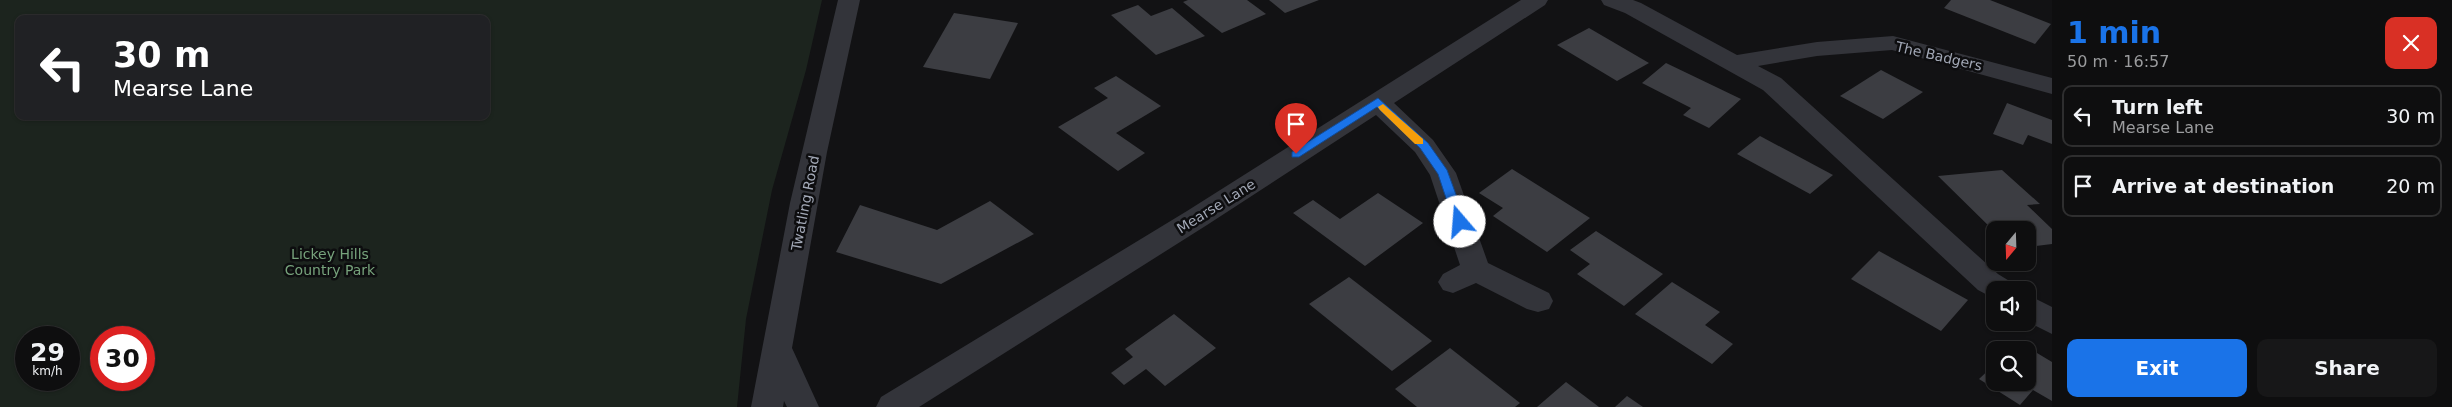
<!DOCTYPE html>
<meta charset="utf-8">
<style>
:root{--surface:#0e0e0f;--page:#171718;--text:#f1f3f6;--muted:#9b9c9e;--line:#2e2e2f;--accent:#1a73e8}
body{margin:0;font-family:"DejaVu Sans",sans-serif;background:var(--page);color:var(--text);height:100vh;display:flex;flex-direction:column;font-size:19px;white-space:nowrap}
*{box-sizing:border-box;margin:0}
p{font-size:16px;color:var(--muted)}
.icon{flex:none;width:28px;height:28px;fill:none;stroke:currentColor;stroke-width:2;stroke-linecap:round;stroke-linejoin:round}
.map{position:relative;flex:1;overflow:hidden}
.side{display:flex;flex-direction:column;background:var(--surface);width:400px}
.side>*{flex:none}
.guide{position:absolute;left:15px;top:15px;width:475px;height:105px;border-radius:10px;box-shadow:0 1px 4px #0004,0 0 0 1px var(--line);background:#202124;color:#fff;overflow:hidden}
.needle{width:32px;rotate:199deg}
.fabs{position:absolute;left:1986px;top:221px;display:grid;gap:10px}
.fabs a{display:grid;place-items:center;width:50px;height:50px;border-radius:10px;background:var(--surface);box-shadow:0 1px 4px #0004,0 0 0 1px var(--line);font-size:25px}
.speed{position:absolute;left:15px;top:326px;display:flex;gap:10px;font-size:25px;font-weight:700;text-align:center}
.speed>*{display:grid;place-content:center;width:65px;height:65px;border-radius:50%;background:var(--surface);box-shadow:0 1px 4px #0004,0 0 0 1px var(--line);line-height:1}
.speed small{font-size:12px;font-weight:400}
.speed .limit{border:8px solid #d22;background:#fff;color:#111}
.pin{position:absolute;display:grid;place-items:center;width:42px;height:42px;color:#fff;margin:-51px -21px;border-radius:50% 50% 50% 0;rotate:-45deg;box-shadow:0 0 5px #0007}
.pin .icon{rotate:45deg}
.me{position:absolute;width:55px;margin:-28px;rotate:342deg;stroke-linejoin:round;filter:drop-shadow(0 0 4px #0008)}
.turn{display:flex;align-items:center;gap:18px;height:105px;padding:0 15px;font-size:22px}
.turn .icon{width:65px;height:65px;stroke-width:2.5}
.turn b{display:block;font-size:35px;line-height:42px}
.round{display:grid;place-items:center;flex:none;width:52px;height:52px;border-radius:10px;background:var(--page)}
.headline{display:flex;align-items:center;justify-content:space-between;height:85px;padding:0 15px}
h1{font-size:30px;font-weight:700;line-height:38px;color:var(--accent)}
.primary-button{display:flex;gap:10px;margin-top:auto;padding:10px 15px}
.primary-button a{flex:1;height:58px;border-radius:10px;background:var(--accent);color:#fff;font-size:20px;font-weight:700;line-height:58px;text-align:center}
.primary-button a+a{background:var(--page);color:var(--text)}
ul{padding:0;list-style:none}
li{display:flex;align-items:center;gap:15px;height:62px;margin:0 10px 8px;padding:0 5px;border:2px solid var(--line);border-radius:10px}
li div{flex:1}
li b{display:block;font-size:19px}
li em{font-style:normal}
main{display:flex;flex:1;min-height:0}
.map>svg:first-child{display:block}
.green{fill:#1c241e;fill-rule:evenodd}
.building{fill:#3c3d42}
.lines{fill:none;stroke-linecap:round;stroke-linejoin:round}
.minor{fill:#33343a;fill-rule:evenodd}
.route{fill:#1a73e8;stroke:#114b97}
.slow{fill:#f59e0b}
.labels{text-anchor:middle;stroke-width:5;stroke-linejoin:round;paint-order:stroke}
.street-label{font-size:14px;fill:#a2a8b6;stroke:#0d0d0f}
.park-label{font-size:14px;fill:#77a37c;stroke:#0d0d0f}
</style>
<main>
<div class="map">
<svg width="2052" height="407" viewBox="0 0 2052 407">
<rect width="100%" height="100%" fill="#121214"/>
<path class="green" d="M0,0h822l-16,70 -34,120 -26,129 -9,88h-737zM19,19h467v97h-467zM26,338h43v42h-43zM101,338h43v42h-43z"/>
<g class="building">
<path d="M1188,0h59l19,14 -44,19 -39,-31z"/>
<path d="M1269,0h50l-34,13z"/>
<path d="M1951,0h39l61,24 -16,20 -91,-36z"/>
<path d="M1138,5l13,11 21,-8 33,28 -49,19 -45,-40z"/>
<path d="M954,13l64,10 -28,56 -67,-12z"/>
<path d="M1589,28l60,35 -32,18 -60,-36z"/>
<path d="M1666,63l75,36 -32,29 -26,-13 8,-7 -49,-25z"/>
<path d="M1881,70l42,22 -40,27 -43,-23z"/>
<path d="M1116,76l45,30 -45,27 29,20 -27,18 -60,-44 50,-29 -14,-10z"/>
<path d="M2007,103l45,17v24l-24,-9 -5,10 -30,-11z"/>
<path d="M1760,136l73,39 -23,19 -73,-40z"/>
<path d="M1512,169l78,49 -43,34 -54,-36 10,-8 -24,-15z"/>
<path d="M2002,170l38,34 -13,1 25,24v15l-24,3v-17h-33v2l-57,-56z"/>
<path d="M1378,193l45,30 -58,43 -72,-53 20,-13 27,19z"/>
<path d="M990,201l44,33 -93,50 -105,-32 24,-47 77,25z"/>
<path d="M1596,231l67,43 -39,32 -47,-32 13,-10 -20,-14z"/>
<path d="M1879,251l89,49 -27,31 -90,-52z"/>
<path d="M1349,277l83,64 -40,30 -83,-67z"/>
<path d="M1672,282l48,30 -15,13 28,19 -21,20 -77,-50z"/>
<path d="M1174,314l42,34 -51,38 -19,-17 -22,16 -13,-12 22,-16 -8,-8z"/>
<path d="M2017,341l35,21v39l-19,-11 -13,15 -41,-26 16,-15v18h33v-32h-20z"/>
<path d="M1450,348l70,55 -5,4h-98l-22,-18z"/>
<path d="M1566,382l33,25h-62z"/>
<path d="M1627,396l16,11h-28z"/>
</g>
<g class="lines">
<g class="minor">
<path d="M838,0h22l-33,152 -35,196 27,59h-32l-3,-6 -1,6h-32l39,-204z"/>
<path d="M1521,0h27l-3,5 -151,98 39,37 23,33 32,90 61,30 4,8 -4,8 -11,3 -11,-3 -51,-26 -23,10 -10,-3 -5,-8 5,-8 17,-9 -30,-90 -15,-23 -39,-37 -169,110 -288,182h-43l5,-10 306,-186z"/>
<path d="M1601,0h32l8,3 96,52 80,-13 76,-6 159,42v16l-160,-44 -75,6 -59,10 23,12 217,196 13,8 5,8h-21v9l-17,-9 -215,-200 -138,-77 -21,-8z"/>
<path d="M2028,295l24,12v27l-24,-12z"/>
</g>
</g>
<path class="route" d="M1378,98l50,45 19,27 19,52 -2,3h-8l-2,-3 -16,-48 -18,-26 -43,-41 -78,50h-7v-5z"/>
<path class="slow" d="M1383,104l40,35v5h-8l-35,-34 -2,-3z"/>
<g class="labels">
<g class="street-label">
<text transform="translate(1939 56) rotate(13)" y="5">The Badgers</text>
<text transform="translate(805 203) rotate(-79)" y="5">Twatling Road</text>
<text transform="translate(1216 206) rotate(-32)" y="5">Mearse Lane</text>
</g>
<g class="park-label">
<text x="330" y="259">Lickey Hills<tspan x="330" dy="16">Country Park</tspan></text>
</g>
</g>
</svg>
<div class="fabs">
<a><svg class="needle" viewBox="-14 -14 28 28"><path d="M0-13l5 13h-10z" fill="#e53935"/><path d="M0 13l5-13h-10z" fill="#9b9c9e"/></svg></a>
<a><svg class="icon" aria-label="sound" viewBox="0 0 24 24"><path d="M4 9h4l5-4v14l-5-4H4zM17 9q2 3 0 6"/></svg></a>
<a><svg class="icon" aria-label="search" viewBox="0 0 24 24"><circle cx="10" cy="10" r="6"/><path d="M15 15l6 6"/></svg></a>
</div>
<div class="speed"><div>29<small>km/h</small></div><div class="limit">30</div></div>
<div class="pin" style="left:1296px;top:154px;background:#d93025"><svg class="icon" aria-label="arrive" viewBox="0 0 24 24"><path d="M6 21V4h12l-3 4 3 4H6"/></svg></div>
<svg class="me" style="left:1460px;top:222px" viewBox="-20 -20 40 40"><circle r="19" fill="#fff"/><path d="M0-13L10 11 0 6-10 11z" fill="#1a73e8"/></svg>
<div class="guide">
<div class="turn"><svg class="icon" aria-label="left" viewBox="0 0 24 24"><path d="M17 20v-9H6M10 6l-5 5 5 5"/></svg><div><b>30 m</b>Mearse Lane</div></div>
</div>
</div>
<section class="side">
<div class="headline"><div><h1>1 min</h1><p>50 m · 16:57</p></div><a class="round" style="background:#d93025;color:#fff"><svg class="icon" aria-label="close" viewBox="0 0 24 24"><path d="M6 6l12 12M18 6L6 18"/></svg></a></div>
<ul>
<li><svg class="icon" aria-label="left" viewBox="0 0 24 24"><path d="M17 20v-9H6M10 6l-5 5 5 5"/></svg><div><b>Turn left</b><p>Mearse Lane</p></div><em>30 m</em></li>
<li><svg class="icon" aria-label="arrive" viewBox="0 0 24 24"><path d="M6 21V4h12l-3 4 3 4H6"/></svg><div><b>Arrive at destination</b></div><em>20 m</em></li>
</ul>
<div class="primary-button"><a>Exit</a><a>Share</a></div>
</section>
</main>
